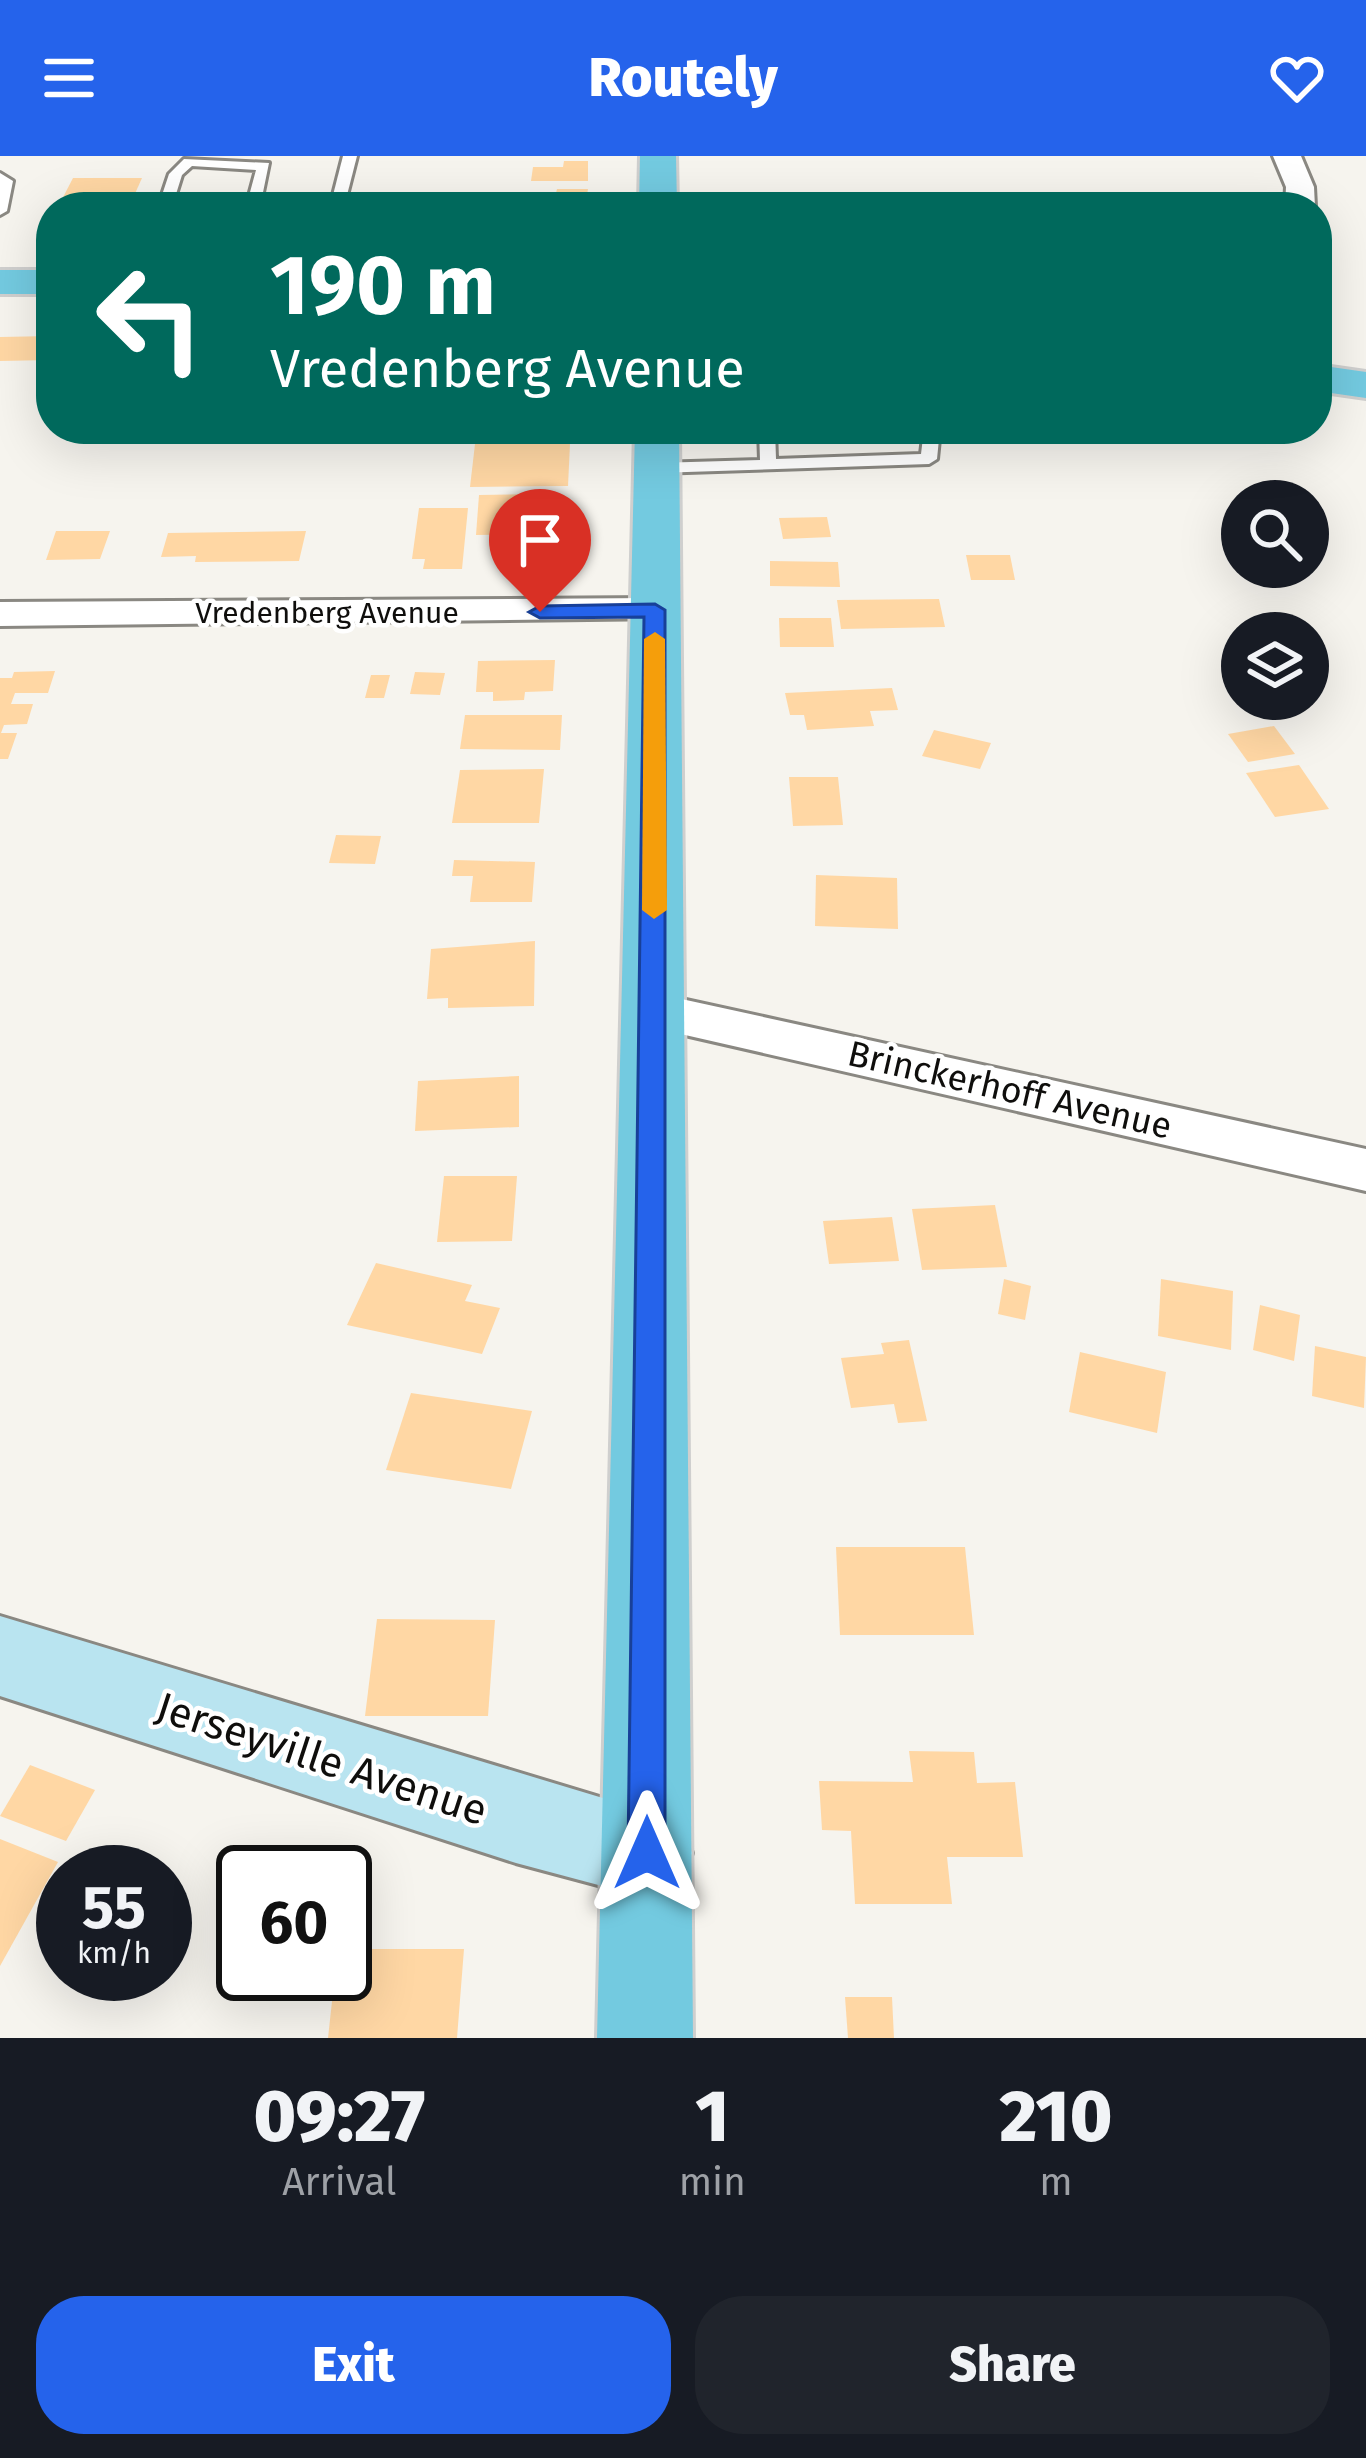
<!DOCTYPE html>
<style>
:root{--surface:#171b24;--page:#20242c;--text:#f1f3f6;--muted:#9ea1a6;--accent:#2563eb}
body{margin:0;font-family:"Fira Sans",sans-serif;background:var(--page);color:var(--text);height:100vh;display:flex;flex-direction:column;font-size:45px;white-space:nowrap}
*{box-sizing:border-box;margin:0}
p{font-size:39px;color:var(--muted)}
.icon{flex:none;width:66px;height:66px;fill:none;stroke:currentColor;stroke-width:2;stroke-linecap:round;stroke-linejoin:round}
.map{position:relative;height:1882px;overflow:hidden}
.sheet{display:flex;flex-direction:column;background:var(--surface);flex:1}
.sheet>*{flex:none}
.banner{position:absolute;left:36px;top:36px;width:1296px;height:252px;border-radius:48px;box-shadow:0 12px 48px #0002;background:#00695c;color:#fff;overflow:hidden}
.controls{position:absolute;left:1221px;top:324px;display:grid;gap:24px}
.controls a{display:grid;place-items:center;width:108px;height:108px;border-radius:50%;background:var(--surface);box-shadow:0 12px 48px #0002;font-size:60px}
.speed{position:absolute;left:36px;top:1689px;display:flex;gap:24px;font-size:60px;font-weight:700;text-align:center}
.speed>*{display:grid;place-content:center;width:156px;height:156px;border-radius:50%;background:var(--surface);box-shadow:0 12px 48px #0002;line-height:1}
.speed small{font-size:30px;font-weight:400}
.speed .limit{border:6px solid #111;border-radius:18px;background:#fff;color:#111}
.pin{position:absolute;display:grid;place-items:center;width:102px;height:102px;color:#fff;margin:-123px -51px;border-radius:50% 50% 50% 0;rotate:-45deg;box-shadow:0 0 12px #0007}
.pin .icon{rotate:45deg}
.me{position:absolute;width:132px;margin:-66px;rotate:0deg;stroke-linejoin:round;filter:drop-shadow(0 0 9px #0008)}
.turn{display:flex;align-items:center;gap:42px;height:252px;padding:0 36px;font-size:54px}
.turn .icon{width:156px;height:156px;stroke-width:2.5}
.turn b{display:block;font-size:84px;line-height:102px}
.eta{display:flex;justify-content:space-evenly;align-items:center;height:204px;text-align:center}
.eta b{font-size:72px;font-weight:800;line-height:84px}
.primary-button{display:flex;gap:24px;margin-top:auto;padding:24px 36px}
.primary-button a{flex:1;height:138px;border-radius:48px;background:var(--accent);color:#fff;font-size:48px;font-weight:800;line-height:138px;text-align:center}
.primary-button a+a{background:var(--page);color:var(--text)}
header{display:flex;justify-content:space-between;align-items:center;height:156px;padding:0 36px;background:var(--accent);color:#fff;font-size:54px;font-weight:800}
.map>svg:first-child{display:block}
.building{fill:#ffd7a4}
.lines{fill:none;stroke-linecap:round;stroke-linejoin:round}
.lane-casing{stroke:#8a8882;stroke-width:6}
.street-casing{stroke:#8a8882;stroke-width:6}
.secondary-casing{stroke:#8a8882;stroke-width:6}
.primary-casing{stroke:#cfcfce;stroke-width:6}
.lane{fill:#fff;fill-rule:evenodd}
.street{fill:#fff;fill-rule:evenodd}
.secondary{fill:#b9e4f0;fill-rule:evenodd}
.primary{fill:#73cae0;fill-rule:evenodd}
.route{fill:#2563eb;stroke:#184099;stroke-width:3}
.slow{fill:#f59e0b}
.labels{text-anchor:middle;stroke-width:9;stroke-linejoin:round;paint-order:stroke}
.far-street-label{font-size:30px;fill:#0f0e0c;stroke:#fff}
.street-label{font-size:36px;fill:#0f0e0c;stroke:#fff}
.near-street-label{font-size:42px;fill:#0f0e0c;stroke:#fff}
</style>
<header><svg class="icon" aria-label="menu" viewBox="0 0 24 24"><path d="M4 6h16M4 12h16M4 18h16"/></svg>Routely<svg class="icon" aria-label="heart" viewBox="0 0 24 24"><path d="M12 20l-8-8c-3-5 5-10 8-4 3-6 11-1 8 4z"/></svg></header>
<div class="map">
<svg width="1366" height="1882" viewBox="0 0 1366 1882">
<rect width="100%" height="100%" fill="#f6f4ee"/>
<g class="building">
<path d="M564,5h24v20h-57l2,-14h30z"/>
<path d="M73,22h69l-13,29h-71z"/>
<path d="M557,33h31l-3,18h-50l2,-14h19z"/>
<path d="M51,180v24l-51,1v-24z"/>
<path d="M475,288h95l-2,42 -98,1z"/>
<path d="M536,338v40l-60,1 3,-40z"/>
<path d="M419,352h49l-6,61h-39l2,-10h-13z"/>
<path d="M827,361l4,20 -48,2 -4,-21z"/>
<path d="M56,375h54l-10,28 -54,1z"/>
<path d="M306,375l-7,30 -104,1 1,-6 -35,1 7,-24z"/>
<path d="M966,399h44l5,25h-44z"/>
<path d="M770,405l68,1 2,25 -70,-1z"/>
<path d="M939,443l6,28 -104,2 -4,-29z"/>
<path d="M779,462h52l3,29h-54z"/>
<path d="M555,504l-2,31 -28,1 -1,8 -31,1v-9h-17l2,-31z"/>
<path d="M55,515l-7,22h-33l-4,11h22l-6,20 -23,1 -3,8h16l-9,26h-8v-81h12l2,-6z"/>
<path d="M415,516l30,1 -5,22 -30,-1z"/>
<path d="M371,519h19l-6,23h-19z"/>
<path d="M892,532l6,22 -28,1 4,15 -67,4 -3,-15h-14l-5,-22z"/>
<path d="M465,559h97l-2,35 -100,-1z"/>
<path d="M1274,570l21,28 -47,8 -20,-28z"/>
<path d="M934,574l57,13 -11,26 -58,-13z"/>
<path d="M1299,609l30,44 -54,8 -29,-44z"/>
<path d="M544,613l-5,54h-87l8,-53z"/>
<path d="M789,621h49l5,48 -50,1z"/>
<path d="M336,679l45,1 -6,28 -46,-1z"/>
<path d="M454,704l81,2 -3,40h-62l3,-26h-21z"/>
<path d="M816,719l81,3 1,51 -83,-3z"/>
<path d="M535,785l-1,65 -86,2v-10l-21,1 4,-50z"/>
<path d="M519,920v51l-104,4 3,-50z"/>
<path d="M444,1020h73l-5,65 -75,1z"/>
<path d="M995,1049l12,62 -85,3 -10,-61z"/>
<path d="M892,1061l7,44 -70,3 -6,-43z"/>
<path d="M376,1107l96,22 -7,16 35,7 -18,46 -135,-29z"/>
<path d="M1004,1123l27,7 -6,34 -27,-6z"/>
<path d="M1161,1123l72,12 -2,59 -73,-14z"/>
<path d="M1260,1149l40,10 -6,46 -41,-11z"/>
<path d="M909,1184l18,81 -29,2 -4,-19 -43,4 -10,-50 43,-4 -3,-11z"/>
<path d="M1315,1190l51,11 -2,51 -52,-12z"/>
<path d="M1080,1196l86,20 -9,61 -88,-21z"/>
<path d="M411,1237l121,18 -21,78 -125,-19z"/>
<path d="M836,1391h129l9,88h-134z"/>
<path d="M377,1463l118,1 -7,96h-123z"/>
<path d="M909,1595l65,1 3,31 38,-1 8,75h-76l5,47h-97l-4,-73 -29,-1 -3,-49 94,1z"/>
<path d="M30,1609l65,25 -29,51 -66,-25z"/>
<path d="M0,1683l58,23 -58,104z"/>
<path d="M345,1793h119l-7,89h-129l7,-64h10z"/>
<path d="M845,1841h47l2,41h-46z"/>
</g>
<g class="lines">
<g class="lane-casing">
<g id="lane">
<path d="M343,0h14l-13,51h-14z"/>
<path d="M184,3l85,4 -9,44h-14l10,-37 -64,-4 -10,9 -10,32h-14l11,-33z"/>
<path d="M0,17l13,8 -6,30 -7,4z"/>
<path d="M759,273h16l1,30 145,-5 3,-25h16l-3,30 -8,5 -273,9 -8,-5 8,-5 104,-3z"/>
</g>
</g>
<g class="street-casing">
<g id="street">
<path d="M1273,0h28l13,31 1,20h-30l1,-20z"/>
<path d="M655,442l14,4 6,8 -6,8 -669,8v-24z"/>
<path d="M654,837l712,156v42l-729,-167 -7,-13 7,-13z"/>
</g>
</g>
<g class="secondary-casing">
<path id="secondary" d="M0,1460l679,205 13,32 -13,32 -32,13 -131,-35 -516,-167z"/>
</g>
<g class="primary-casing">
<g id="primary">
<path d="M640,0h36l1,51h-38z"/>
<rect x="0" y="114" width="51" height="24"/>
<path d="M1317,209l49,7v26l-49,-7z"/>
<path d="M635,273h44l14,1609h-96z"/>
</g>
</g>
<use href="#lane" class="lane"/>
<use href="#street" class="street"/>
<use href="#secondary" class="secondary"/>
<use href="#primary" class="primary"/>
</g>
<path class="route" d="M655,448l10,6v1243l-5,13 -13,5 -13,-5 -6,-13 16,-1236 -104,1 -11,-6 11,-6z"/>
<path class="slow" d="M655,476l10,7 2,271 -13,9 -12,-9 2,-271z"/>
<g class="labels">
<g class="far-street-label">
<text x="327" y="467">Vredenberg Avenue</text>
</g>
<g class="street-label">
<text transform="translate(1010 933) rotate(13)" y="13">Brinckerhoff Avenue</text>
</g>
<g class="near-street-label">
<text transform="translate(322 1602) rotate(18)" y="15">Jerseyville Avenue</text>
</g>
</g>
</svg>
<div class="controls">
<a><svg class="icon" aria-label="search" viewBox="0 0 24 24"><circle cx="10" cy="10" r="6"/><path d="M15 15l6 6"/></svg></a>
<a><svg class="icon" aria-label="layers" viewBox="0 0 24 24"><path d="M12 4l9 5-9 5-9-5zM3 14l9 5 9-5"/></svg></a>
</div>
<div class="speed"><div>55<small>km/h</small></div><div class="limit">60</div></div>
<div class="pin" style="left:540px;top:456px;background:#d93025"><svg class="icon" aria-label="arrive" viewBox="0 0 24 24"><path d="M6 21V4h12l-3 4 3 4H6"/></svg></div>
<svg class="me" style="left:647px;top:1697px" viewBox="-20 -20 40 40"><path d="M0-17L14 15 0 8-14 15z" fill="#2563eb" stroke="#fff" stroke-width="4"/></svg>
<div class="banner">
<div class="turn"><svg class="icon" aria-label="left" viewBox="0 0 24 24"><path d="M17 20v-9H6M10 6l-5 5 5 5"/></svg><div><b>190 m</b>Vredenberg Avenue</div></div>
</div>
</div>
<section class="sheet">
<div class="eta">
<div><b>09:27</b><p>Arrival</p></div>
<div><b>1</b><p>min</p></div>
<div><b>210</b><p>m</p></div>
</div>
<div class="primary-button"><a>Exit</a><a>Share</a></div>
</section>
